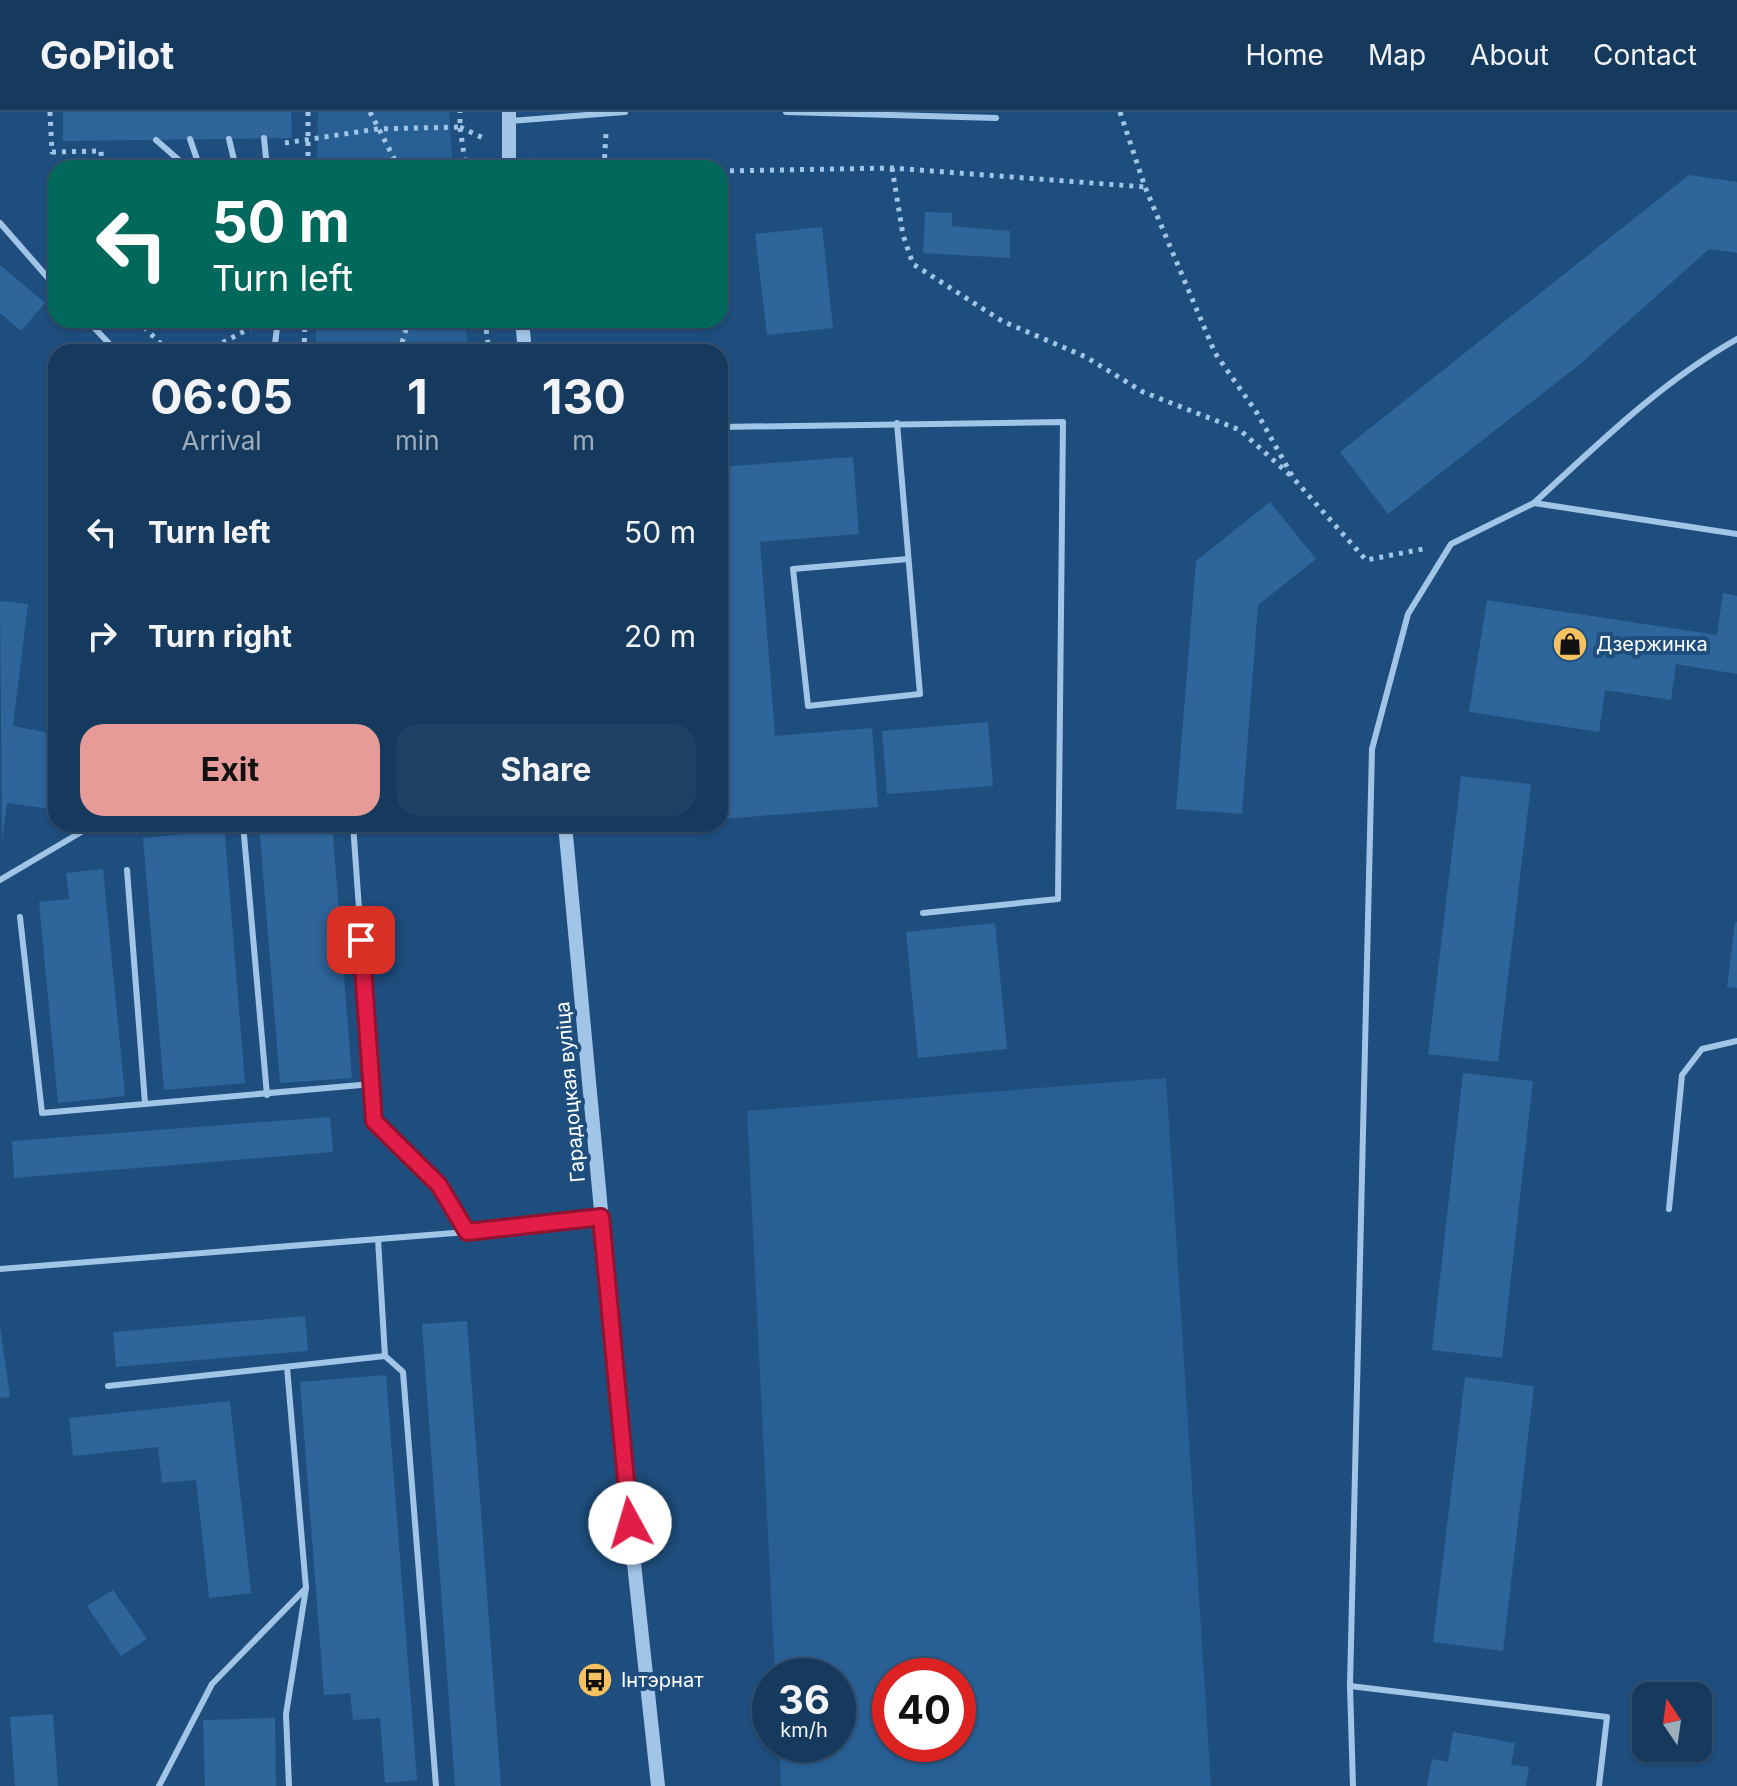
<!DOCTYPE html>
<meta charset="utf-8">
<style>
:root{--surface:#163a5e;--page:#1f4164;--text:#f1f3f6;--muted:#9eadbc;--line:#355473;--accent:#e69b98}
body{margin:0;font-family:Inter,sans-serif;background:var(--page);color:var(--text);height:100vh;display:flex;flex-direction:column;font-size:30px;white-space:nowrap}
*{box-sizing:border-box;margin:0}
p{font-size:26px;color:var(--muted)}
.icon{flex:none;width:44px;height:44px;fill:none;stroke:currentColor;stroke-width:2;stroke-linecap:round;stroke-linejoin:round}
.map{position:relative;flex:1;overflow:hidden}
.side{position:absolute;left:48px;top:232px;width:680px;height:488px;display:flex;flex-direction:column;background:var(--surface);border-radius:24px;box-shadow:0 2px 6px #0004,0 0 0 2px var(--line)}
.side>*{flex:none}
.top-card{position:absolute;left:48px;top:48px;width:680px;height:168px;border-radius:24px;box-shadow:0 2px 6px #0004,0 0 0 2px var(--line);background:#00695c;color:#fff;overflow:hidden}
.needle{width:52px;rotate:347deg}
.tools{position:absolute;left:1632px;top:1570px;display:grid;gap:16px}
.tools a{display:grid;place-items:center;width:80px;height:80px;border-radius:16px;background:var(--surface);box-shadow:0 2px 6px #0004,0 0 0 2px var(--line);font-size:40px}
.speed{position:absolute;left:752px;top:1546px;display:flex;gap:16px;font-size:40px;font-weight:700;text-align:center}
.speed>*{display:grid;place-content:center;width:104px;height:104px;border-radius:50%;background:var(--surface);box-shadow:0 2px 6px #0004,0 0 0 2px var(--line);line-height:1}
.speed small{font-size:20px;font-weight:400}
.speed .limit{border:12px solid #d22;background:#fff;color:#111}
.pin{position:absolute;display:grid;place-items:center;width:68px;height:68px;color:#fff;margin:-34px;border-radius:16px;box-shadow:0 4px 12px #0006}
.me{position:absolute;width:88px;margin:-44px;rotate:354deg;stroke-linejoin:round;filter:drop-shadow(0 0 6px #0008)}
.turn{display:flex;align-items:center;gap:28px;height:168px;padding:0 32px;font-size:36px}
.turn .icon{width:104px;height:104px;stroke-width:2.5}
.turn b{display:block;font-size:56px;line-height:68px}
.eta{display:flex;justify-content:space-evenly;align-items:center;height:136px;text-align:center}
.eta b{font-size:48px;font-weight:700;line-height:56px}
.button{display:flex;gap:16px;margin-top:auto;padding:16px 32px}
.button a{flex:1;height:92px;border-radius:24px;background:var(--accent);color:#111;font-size:32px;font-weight:700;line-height:92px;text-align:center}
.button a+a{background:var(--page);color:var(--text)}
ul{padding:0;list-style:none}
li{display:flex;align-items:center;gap:24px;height:104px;padding:0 32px}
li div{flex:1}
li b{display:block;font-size:30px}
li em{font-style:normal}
header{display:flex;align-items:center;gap:48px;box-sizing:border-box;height:112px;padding:0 40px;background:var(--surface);border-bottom:2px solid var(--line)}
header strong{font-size:38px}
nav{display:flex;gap:44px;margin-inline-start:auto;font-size:28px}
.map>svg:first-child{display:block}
.green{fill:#286095;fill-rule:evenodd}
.building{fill:#2e659b}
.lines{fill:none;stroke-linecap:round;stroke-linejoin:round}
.path{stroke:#a1c5e7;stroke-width:5;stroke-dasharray:4 6;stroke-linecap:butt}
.service{stroke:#a1c5e7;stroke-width:6}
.tertiary{stroke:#a1c5e7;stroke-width:14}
.route-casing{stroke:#92132f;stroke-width:20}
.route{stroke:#e11d48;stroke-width:14}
.labels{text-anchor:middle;stroke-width:8;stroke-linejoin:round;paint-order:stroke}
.poi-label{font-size:20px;fill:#fff;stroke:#1e4e7d;text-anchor:start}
.street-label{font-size:20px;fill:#fff;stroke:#1e4e7d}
</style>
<header>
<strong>GoPilot</strong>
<nav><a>Home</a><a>Map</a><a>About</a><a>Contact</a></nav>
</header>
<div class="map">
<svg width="1737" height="1674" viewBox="0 0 1737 1674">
<rect width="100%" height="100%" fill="#1e4e7d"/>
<g class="green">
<path d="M318,0h131l4,56h-136z"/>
<path d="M316,208h149l3,32h-152z"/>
<path d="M1166,966l45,708h-430l-2,-42h59v-68h-63l-28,-565zM890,1564h68v68h-68z"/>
</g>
<g class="building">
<path d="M63,0h228l1,26 -229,3z"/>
<path d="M1689,63l48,7v71l-28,-4 -130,116 -191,149 -48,-62z"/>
<path d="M925,100l27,1v13l58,5v27l-87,-5z"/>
<path d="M822,115l11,101 -66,7 -12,-101z"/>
<path d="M0,153l45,38 -24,28 -21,-18z"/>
<path d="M853,345l6,77 -99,8 15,194 97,-8 6,79 -158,12v-352z"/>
<path d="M1270,390l46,57 -58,46 -16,209 -66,-5 20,-248z"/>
<path d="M1723,481l14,3v78l-61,-10 -5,36 -66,-10 -6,42 -130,-20 18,-112 230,35z"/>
<path d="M0,489l28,3 -15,122 43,8 -5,75 -44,-6 -5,37z"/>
<path d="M988,610l5,64 -106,8 -5,-63z"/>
<path d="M1461,664l70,8 -33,278 -70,-8z"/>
<path d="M183,712h41l21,259 -81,7 -21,-252 41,-4z"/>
<path d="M259,712h73l20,254 -72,5z"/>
<path d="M103,757l22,227 -67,7 -19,-201 30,-3 -3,-26z"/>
<path d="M1735,810h2v66l-10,-1z"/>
<path d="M995,811l12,126 -89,9 -12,-126z"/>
<path d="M1463,961l70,8 -31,277 -70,-8z"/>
<path d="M330,1005l3,35 -319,26 -2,-37z"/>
<path d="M305,1204l3,35 -192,16 -3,-35z"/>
<path d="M467,1209l34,465h-46l-33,-462z"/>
<path d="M0,1214l10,71 -10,1z"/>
<path d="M386,1263l31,405 -32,3 -5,-65 -27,2 -3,-27 -26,2 -24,-313z"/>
<path d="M1465,1265l69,9 -31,265 -70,-9z"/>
<path d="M230,1289l21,192 -42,5 -13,-118 -34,3 -4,-36 -85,9 -4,-38z"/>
<path d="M113,1478l34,49 -26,17 -34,-50z"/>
<path d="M53,1602l5,72h-43l-5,-69z"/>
<path d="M275,1606l1,68h-71l-2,-66z"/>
<path d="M1453,1620l62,11 -4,22 18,2 -3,19h-99l5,-27 16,3z"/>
</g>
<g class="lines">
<g class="path">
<path d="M50,0l2,40 49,-1 1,17"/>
<path d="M308,0v56"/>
<path d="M370,0l29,56"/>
<path d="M1120,0l25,75 70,166 42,60 37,66 72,81 57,-11"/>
<path d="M460,15l23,11"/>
<path d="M460,16l6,40"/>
<path d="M285,31l92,-14 83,-2v-15"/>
<path d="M532,48l22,8"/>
<path d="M604,56l2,-35"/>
<path d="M892,56l11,67 10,29 89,57 84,36 57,35 97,38 51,46"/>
<path d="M720,59l172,-3 253,19"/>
<path d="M137,208l32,32"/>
<path d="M485,208l4,32"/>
<path d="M205,240l49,-26"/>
<path d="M304,240l1,-32"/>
<path d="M399,240l10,-32"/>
</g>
<g class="service">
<path d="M786,0l210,6"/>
<path d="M510,9l115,-9"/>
<path d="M264,26l3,30"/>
<path d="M190,27l10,29"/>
<path d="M229,27l7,29"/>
<path d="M156,28l32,28"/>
<path d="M0,111l56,64"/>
<path d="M87,208l30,32"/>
<path d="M274,240l4,-32"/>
<path d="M897,311l23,271 -112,12 -15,-137 115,-10"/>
<path d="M720,315l343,-5 -5,477 -135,14"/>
<path d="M1534,391c64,-59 127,-121 203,-164"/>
<path d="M243,712l24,271"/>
<path d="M353,712l21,297 65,64 28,47"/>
<path d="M127,758l18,233"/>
<path d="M0,768l83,-49v-7"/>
<path d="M20,805l22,196 330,-29"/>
<path d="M1669,1097l13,-134 20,-26 35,-8"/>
<path d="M378,1127l7,117 18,16 33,414"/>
<path d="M0,1157l467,-37 134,-15"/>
<path d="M287,1255l19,221 -20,126 3,72"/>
<path d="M108,1274l277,-30"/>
<path d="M1350,1574l257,31 -8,69"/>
<path d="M159,1674l53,-102 94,-96"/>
<path d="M1353,1674l-3,-100 22,-937 36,-135 43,-70 83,-41 203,31"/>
</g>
<g class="tertiary">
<path d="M509,56v-56"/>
<path d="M522,208l3,32"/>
<path d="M565,712l68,730 25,232"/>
</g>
</g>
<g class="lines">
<g class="route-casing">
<path id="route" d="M361,828l13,181 65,64 28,47 134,-15 29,306"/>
</g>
<use href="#route" class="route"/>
</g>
<defs>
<g id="shop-disc" transform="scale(1.8)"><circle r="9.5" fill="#f6c160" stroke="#1e4e7d"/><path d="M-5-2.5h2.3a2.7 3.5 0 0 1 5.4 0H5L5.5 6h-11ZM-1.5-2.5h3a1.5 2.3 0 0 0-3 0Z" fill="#111"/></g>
<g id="bus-disc" transform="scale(1.8)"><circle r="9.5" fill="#f6c160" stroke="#1e4e7d"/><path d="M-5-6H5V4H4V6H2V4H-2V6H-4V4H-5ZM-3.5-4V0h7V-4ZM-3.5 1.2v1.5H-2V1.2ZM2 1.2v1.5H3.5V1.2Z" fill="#111"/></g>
</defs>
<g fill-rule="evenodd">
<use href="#shop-disc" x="1570" y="532"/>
<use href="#bus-disc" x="595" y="1568"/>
</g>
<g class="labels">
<g class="poi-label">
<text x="1596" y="539">Дзержинка</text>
<text x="621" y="1575">Інтэрнат</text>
</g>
<g class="street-label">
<text transform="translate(570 980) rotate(-95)" y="7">Гарадоцкая вуліца</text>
</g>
</g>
</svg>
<div class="tools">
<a><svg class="needle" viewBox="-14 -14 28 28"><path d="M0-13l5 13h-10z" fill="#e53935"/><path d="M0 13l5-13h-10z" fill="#9eadbc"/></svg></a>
</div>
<div class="speed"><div>36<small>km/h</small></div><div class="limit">40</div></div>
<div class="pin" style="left:361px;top:828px;background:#d93025"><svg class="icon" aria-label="arrive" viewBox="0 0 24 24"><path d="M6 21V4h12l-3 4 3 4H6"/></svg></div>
<svg class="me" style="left:630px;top:1411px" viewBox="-20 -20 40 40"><circle r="19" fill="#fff"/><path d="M0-13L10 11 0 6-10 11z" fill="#e11d48"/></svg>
<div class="top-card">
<div class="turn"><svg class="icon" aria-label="left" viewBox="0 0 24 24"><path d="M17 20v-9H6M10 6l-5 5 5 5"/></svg><div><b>50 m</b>Turn left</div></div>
</div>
<section class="side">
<div class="eta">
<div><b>06:05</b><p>Arrival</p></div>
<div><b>1</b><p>min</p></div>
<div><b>130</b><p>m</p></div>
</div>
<ul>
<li><svg class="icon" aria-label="left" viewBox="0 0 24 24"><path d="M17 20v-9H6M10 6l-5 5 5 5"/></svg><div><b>Turn left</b></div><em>50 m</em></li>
<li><svg class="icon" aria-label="right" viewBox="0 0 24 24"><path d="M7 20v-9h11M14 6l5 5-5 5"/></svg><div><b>Turn right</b></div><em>20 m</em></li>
</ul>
<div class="button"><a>Exit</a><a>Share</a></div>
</section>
</div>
